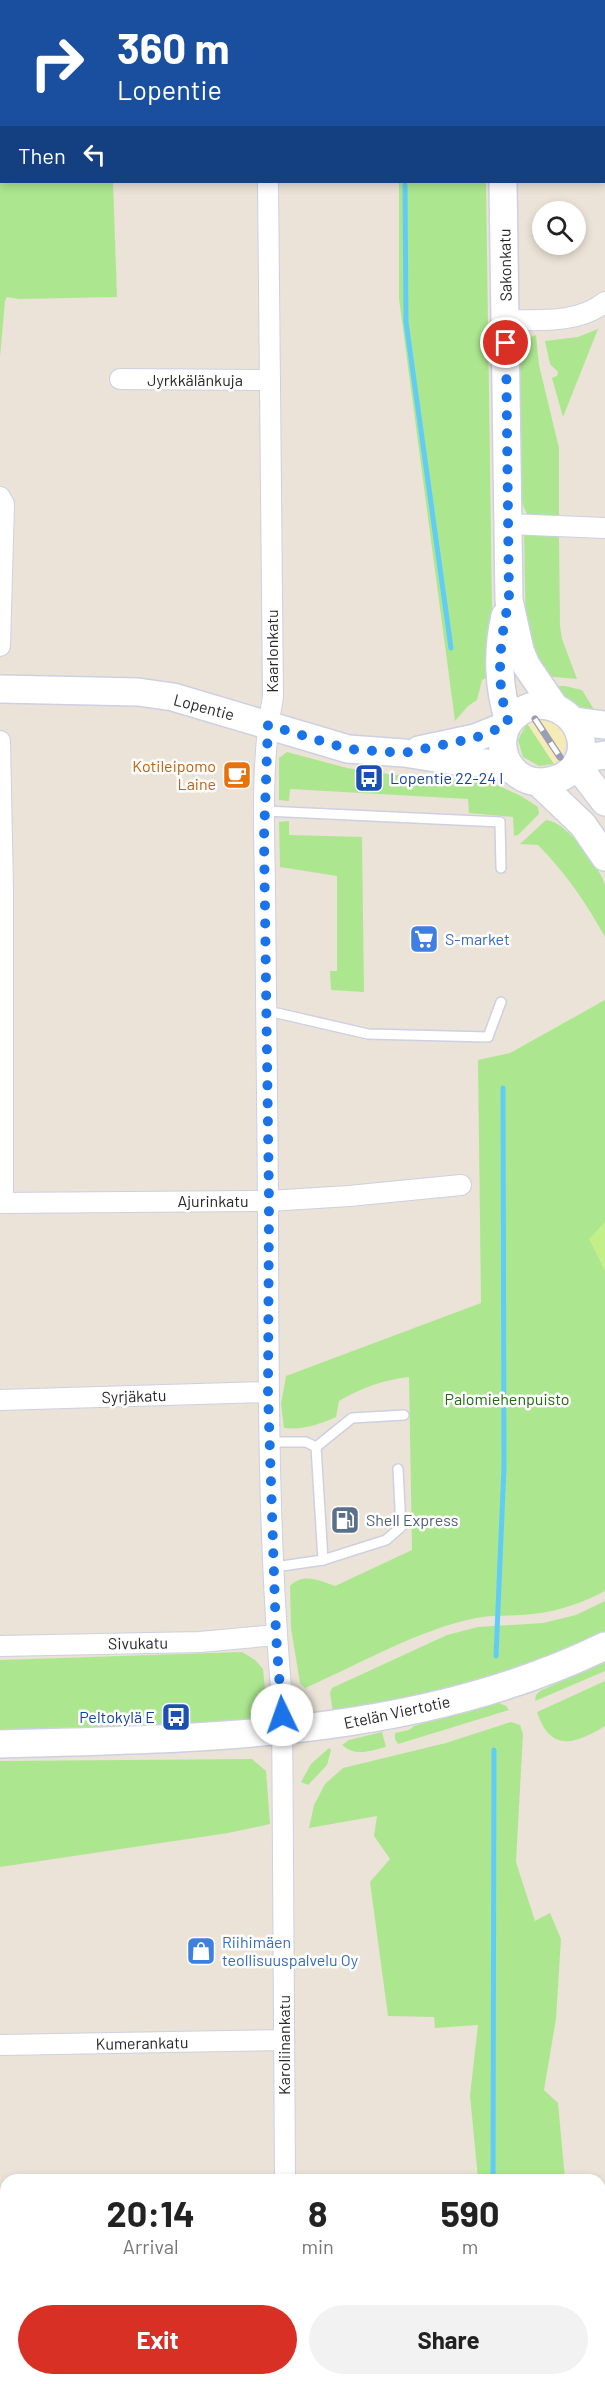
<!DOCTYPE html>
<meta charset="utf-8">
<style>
:root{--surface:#fff;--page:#f2f2f2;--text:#222;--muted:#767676;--accent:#d93025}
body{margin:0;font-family:Barlow,sans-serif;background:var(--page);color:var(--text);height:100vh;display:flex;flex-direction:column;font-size:22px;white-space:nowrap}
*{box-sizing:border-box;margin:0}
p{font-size:20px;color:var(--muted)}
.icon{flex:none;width:33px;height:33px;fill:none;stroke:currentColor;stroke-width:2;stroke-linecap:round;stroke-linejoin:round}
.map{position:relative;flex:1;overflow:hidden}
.panel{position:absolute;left:0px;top:2174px;width:606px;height:212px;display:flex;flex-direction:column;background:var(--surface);border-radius:18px 18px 0 0;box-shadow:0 3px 9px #0003}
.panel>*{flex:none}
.hud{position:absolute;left:0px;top:0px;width:606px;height:183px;box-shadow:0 3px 9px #0003;background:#1a4fa0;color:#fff;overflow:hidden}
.controls{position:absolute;left:532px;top:201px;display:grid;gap:12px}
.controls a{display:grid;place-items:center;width:54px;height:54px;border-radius:50%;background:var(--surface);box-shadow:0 3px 9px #0003;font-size:30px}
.pin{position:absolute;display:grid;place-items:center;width:51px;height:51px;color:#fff;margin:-26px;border:3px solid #fff;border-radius:50%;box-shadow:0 2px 6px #0007}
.me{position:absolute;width:66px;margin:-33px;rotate:357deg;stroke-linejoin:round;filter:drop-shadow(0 0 4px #0008)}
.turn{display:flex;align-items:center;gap:21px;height:126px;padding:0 18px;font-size:27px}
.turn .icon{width:78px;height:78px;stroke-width:2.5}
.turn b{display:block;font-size:42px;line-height:51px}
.then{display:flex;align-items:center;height:57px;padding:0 18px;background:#0003;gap:12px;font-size:22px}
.eta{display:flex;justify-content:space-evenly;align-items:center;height:102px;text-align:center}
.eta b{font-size:36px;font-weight:700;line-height:42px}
.primary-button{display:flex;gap:12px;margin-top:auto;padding:12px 18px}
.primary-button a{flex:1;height:69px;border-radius:36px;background:var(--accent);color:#fff;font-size:24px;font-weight:700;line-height:69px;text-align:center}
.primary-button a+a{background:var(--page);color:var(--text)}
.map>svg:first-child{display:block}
.green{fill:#ace78f}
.sand{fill:#f4ebb7}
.pitch{fill:#c3ef89}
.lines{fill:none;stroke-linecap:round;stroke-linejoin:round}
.stream{stroke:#61cdf6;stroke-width:5}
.lane-casing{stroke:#cdd0e2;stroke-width:12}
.street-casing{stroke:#cdd0e2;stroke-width:22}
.secondary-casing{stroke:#cdd0e2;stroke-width:30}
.lane{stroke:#fff;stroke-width:9}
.street{stroke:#fff;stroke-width:20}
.secondary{stroke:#fff;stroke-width:27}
.rail-casing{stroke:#9a9db3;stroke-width:7}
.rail{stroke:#fff;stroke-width:4.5;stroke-dasharray:14;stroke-linecap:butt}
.route{stroke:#1a73e8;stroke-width:10;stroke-dasharray:0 18}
.labels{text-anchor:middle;stroke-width:5;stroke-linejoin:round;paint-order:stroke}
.street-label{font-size:16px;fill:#272727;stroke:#fff}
.food-label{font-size:16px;fill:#c56008;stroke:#fff;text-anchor:end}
.transit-label{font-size:16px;fill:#164399;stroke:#fff;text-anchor:start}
.shop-label{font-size:16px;fill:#366cbe;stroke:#fff;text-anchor:start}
.park-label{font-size:16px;fill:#256714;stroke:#fff}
.service-label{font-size:16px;fill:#4e5e75;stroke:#fff;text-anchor:start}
</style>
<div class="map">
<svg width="605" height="2384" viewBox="0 0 605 2384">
<rect width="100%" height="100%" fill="#ebe3d7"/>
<g class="green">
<path d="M0,74l2,108h111l4,115 -98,2 -12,-2 -2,4 -5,56z"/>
<path d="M399,182h87l7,493 -11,5 -5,20 -9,6 -13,15 -56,-422z"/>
<path d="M598,329l-35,88 -11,-39 5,-2 1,-4 -8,-8 -5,-23 33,-4z"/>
<path d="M536,335l3,30 20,83v73c-21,-2 -32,3 -37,-20l-2,-150 11,-14z"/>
<path d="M556,532l3,6 1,88 2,13 15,40 -34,-3 -17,-37 -2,-103 4,-3z"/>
<path d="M550,686h15l17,4 16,26 -29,-13z"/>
<path d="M527,723l27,41 -15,2 -16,-9 -5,-17z"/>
<path d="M287,752l60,16 48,7 98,8 28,13 17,11 1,7 -21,21 -4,1 -1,-19 -44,-4 -1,-14 -178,-10 -1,12 -10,-1v-42z"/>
<path d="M546,820c21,2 53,45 59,65 0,12 0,38 0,52 -18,-33 -40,-65 -67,-92l-18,-1z"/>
<path d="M289,821v14l73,2 2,155 -33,-2 -1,-19h7v-95l-57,-9 -1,-45z"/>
<path d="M605,1000v591c-27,14 -52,22 -83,24 -15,1 -32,0 -46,3 -59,12 -116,46 -171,70l-5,-5 -9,-55 -1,-42c13,-14 30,-5 45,0l77,-36 -3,-173c-26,3 -48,11 -70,24l-3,16c-18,8 -33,13 -52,11l-3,-24 5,-28 195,-73 -3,-243 32,-7z"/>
<path d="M605,1601v30c-89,44 -176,62 -272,81l-3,-19 2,-5 115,-53 31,-8 65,-4 33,-8z"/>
<path d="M242,1652l13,8 8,9 3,30 -14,23 -252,8v-70z"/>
<path d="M605,1661v10l-70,30 1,-6 4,-4z"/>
<path d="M605,1681v45c-31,19 -55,26 -68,-14z"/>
<path d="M497,1702l9,4 3,4 -111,34 -3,-5v-6l14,-3 5,-4z"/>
<path d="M511,1722l9,3 3,9 -7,128 19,59 15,-8 11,26 -5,80 -12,71 14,13 7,76h-87l-8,-84 8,-70 -43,3 -1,-11 -46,-1 -18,-134 20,-23 -16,-23 3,-20 -68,12 5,-23 11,-21 18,-16 103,-25z"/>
<path d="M382,1732l4,15c-17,4 -30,10 -44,-2l7,-5z"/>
<path d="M329,1748l2,2 -4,15 -19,20 -7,-3 10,-18z"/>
<path d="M252,1759l14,12 4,53 -42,9 -228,34v-106z"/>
<path d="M600,2323l5,7v54h-26l-1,-5h22z"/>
</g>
<path class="sand" d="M534,718c6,1 15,1 20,4 19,10 13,31 0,42l-27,-41z"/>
<g class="pitch">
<path d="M0,0h117l1,1 -116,1 -1,73z"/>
<path d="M605,1222v49l-16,-32z"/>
</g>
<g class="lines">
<g class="stream">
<path d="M404,2v-2"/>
<path d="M405,185l1,137 45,326"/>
<path d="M496,1656l8,-189 -1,-379"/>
<path d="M493,2180l1,-430"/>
<path d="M492,2384v-5"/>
</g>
<g class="lane-casing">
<g id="lane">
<path d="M265,811l235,11 1,46"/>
<path d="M266,1014l11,-1 91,21 120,3 13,-35"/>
<path d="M270,1442h36l10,5 7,113 -48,7"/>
<path d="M316,1447l36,-29 52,-3"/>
<path d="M323,1560l63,-20 15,-13 -3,-58"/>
<path d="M83,2384l17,-5"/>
</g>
</g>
<g class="street-casing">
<g id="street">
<path d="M267,0v2"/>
<path d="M268,182l5,515c-12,62 -9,127 -8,191 1,68 1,137 2,206 3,202 -3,404 15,605l3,481"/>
<path d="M506,320c32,0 73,4 99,-18"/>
<path d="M120,379l150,1"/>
<path d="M0,497l4,7 -4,142"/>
<path d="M508,524l97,4"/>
<path d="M0,741l3,148v314"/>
<path d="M0,1203l269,-2 80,-5 112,-11"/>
<path d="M0,1400l268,-8"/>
<path d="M0,1646l200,-4 76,-7"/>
<path d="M0,2045l284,-5"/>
<path d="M286,2379v5"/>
</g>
</g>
<g class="secondary-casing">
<g id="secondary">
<path d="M499,0v2"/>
<path d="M503,182l6,418 11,50 6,15 28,41"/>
<path d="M505,616c-8,34 -7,72 4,105"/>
<path d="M0,689l138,3 35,5 175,52 56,4 51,8 44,3 15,7"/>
<path d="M537,705c50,-1 63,67 12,76 -48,10 -69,-63 -12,-76z"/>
<path d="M573,721l32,4"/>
<path d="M419,750l56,-12 30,-12"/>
<path d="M579,759l26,-4"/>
<path d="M576,764l29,38"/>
<path d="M538,782l45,43 22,32"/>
<path d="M0,1744c205,-6 416,-6 605,-98"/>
</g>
</g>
<use href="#lane" class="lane"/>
<use href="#street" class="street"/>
<use href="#secondary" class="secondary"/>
<g class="rail-casing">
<path id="rail" d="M535,719l25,38"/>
</g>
<use href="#rail" class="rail"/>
</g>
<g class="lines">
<path class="route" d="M282,1715l-6,-80 -8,-243 1,-191 -5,-364 4,-112 80,24 56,4 71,-15 30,-12 3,-5c-13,-40 -8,-81 1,-121l-3,-257"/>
</g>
<defs>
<g id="cafe-square" transform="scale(1.5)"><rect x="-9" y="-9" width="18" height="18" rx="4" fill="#e8710a" stroke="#fff"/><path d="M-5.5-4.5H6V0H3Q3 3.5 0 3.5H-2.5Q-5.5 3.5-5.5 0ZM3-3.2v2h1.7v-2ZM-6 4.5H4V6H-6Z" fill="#fff"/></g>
<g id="bus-square" transform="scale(1.5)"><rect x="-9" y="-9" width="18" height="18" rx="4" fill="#1a4fb4" stroke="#fff"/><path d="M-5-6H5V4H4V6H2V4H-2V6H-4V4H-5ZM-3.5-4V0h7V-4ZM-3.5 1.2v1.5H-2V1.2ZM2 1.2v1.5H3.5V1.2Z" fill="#fff"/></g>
<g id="supermarket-square" transform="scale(1.5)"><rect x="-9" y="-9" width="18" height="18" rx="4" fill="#3f7fe0" stroke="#fff"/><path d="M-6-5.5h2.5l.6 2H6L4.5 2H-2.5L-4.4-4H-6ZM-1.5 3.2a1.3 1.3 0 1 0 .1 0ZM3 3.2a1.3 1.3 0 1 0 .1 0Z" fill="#fff"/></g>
<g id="fuel-square" transform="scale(1.5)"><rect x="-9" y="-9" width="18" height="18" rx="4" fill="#5c6f8a" stroke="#fff"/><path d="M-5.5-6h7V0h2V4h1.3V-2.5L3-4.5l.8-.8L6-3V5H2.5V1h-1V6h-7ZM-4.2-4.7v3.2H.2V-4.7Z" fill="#fff"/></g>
<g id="shop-square" transform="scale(1.5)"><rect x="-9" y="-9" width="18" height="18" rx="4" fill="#3f7fe0" stroke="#fff"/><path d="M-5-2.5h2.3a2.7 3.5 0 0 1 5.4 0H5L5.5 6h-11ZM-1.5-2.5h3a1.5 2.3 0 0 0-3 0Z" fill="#fff"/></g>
</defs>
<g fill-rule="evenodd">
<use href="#cafe-square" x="237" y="775"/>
<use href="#bus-square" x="369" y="778"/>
<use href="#supermarket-square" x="424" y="939"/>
<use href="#fuel-square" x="345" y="1520"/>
<use href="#bus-square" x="176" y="1717"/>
<use href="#shop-square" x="201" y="1951"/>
</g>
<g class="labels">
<g class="street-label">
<text transform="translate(505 265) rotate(-91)" y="6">Sakonkatu</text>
<text x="195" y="386">Jyrkkälänkuja</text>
<text transform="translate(272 651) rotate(-90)" y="6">Kaarlonkatu</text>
<text transform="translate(204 707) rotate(15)" y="6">Lopentie</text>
<text x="213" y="1207">Ajurinkatu</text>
<text transform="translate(134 1396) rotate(-2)" y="6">Syrjäkatu</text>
<text transform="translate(138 1643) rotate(-1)" y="6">Sivukatu</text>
<text transform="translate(397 1712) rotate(-12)" y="6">Etelän Viertotie</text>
<text transform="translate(142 2043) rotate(-1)" y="6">Kumerankatu</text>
<text transform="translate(284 2045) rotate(-90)" y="6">Karoliinankatu</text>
</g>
<g class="food-label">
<text x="216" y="772">Kotileipomo<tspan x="216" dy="18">Laine</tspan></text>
</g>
<g class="transit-label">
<text x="390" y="784">Lopentie 22-24 I</text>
<text x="155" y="1723" text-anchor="end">Peltokylä E</text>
</g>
<g class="shop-label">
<text x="445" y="945">S-market</text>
<text x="222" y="1948">Riihimäen<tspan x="222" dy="18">teollisuuspalvelu Oy</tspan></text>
</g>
<g class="park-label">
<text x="507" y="1405">Palomiehenpuisto</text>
</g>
<g class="service-label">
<text x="366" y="1526">Shell Express</text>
</g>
</g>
</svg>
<div class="controls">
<a><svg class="icon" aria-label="search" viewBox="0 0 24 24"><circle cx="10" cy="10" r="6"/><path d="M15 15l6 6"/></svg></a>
</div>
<div class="pin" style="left:506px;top:343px;background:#d93025"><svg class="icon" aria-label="arrive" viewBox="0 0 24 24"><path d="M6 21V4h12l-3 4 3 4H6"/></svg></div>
<svg class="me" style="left:282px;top:1715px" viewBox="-20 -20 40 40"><circle r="19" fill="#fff"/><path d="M0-13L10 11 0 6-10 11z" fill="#1a73e8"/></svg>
<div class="hud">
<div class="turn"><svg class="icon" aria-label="right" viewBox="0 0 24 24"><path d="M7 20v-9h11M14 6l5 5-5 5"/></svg><div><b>360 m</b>Lopentie</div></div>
<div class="then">Then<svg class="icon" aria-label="left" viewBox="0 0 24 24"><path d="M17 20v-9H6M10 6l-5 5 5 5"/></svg></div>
</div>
<section class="panel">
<div class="eta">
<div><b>20:14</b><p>Arrival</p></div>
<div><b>8</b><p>min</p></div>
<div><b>590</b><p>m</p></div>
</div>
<div class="primary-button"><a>Exit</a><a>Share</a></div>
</section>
</div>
